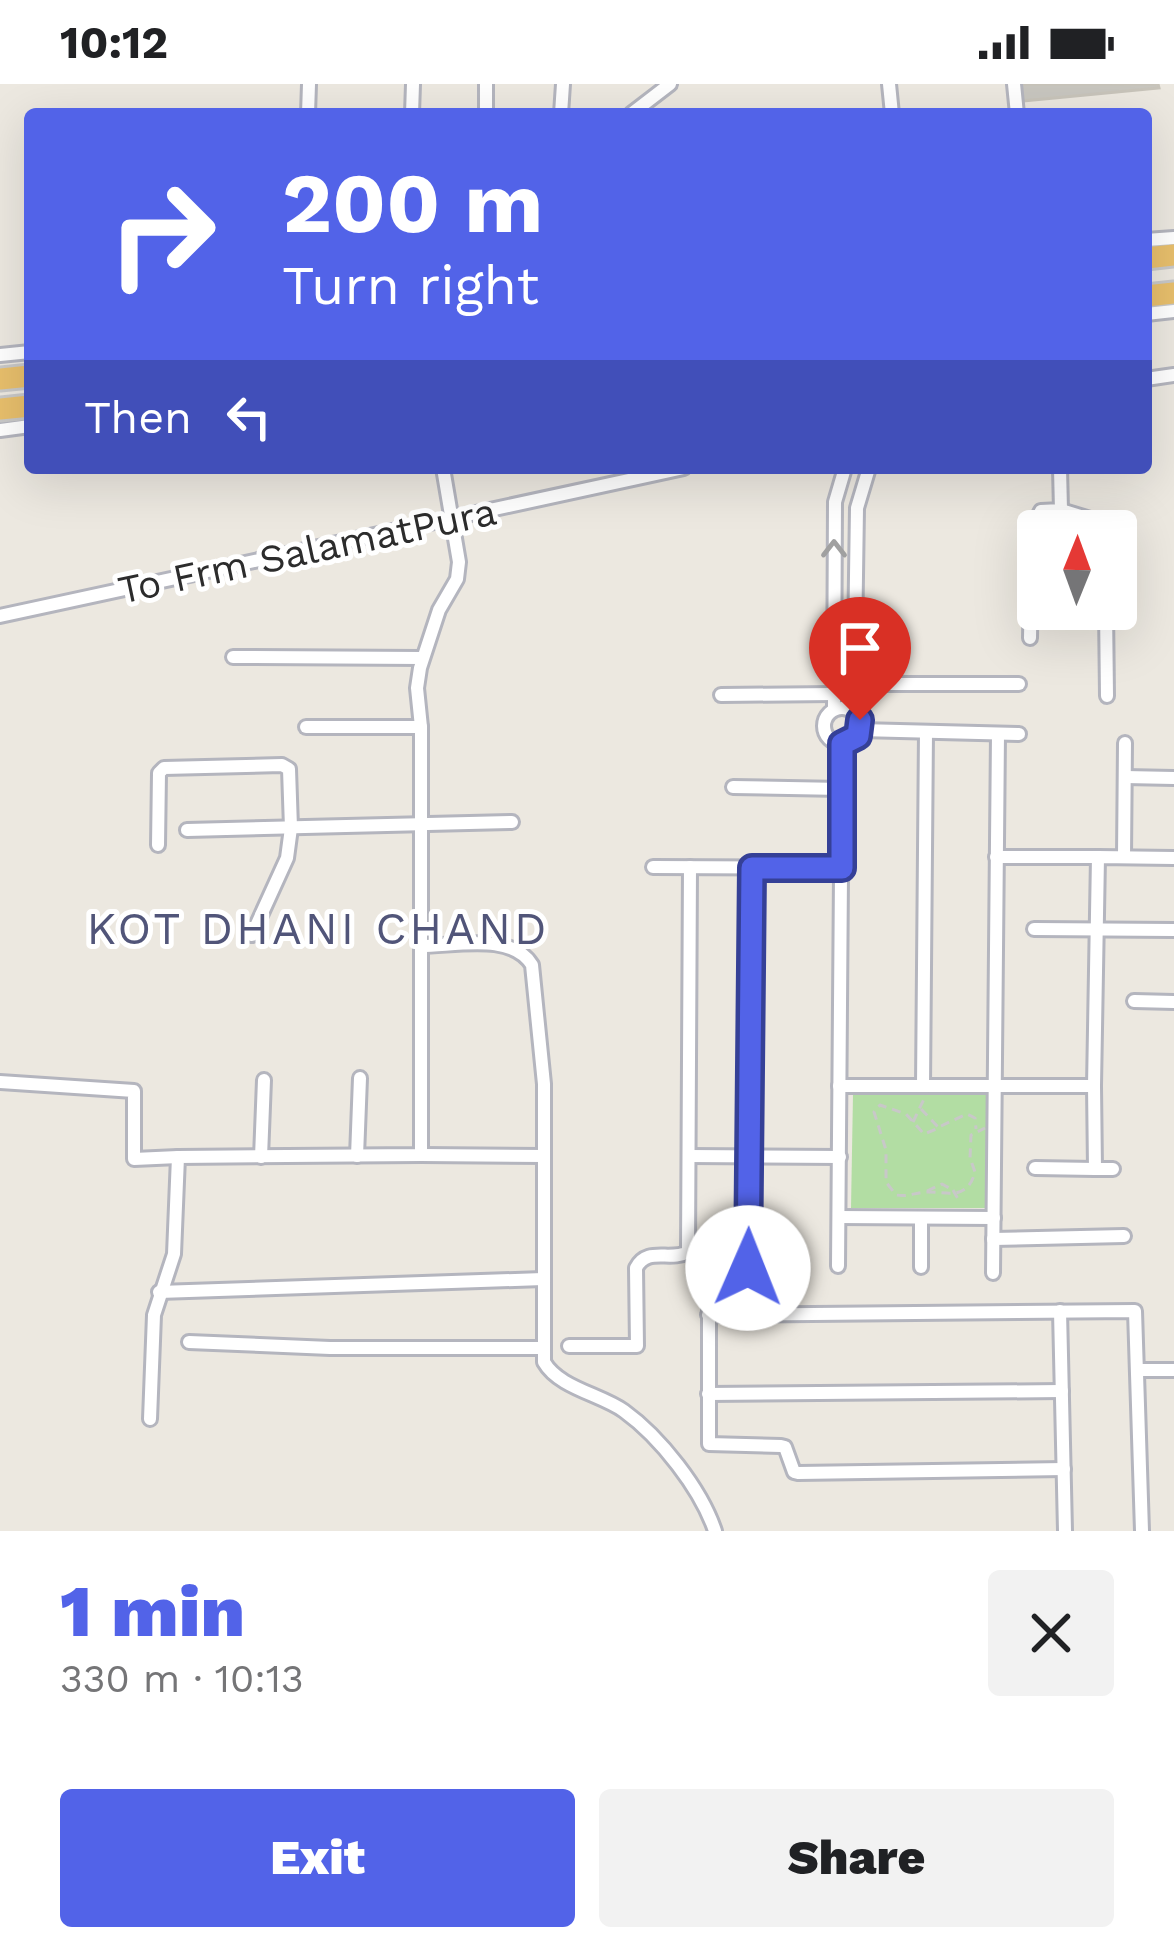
<!DOCTYPE html>
<meta charset="utf-8">
<style>
:root{--surface:#fff;--page:#f2f2f2;--text:#202124;--muted:#757577;--accent:#5263e8}
body{margin:0;font-family:"Work Sans",sans-serif;background:var(--page);color:var(--text);height:100vh;display:flex;flex-direction:column;font-size:45px;white-space:nowrap}
*{box-sizing:border-box;margin:0}
p{font-size:39px;color:var(--muted)}
.icon{flex:none;width:66px;height:66px;fill:none;stroke:currentColor;stroke-width:2;stroke-linecap:round;stroke-linejoin:round}
.map{position:relative;height:1447px;overflow:hidden}
.sheet{display:flex;flex-direction:column;background:var(--surface);flex:1}
.sheet>*{flex:none}
.banner{position:absolute;left:24px;top:24px;width:1128px;height:366px;border-radius:12px;box-shadow:0 12px 48px #0002;background:#5263e8;color:#fff;overflow:hidden}
.needle{width:78px;rotate:1deg}
.fabs{position:absolute;left:1017px;top:426px;display:grid;gap:24px}
.fabs a{display:grid;place-items:center;width:120px;height:120px;border-radius:12px;background:var(--surface);box-shadow:0 12px 48px #0002;font-size:60px}
.pin{position:absolute;display:grid;place-items:center;width:102px;height:102px;color:#fff;margin:-123px -51px;border-radius:50% 50% 50% 0;rotate:-45deg;box-shadow:0 0 12px #0007}
.pin .icon{rotate:45deg}
.me{position:absolute;width:132px;margin:-66px;rotate:1deg;stroke-linejoin:round;filter:drop-shadow(0 0 9px #0008)}
.turn{display:flex;align-items:center;gap:42px;height:252px;padding:0 60px;font-size:54px}
.turn .icon{width:156px;height:156px;stroke-width:2.5}
.turn b{display:block;font-size:84px;line-height:102px}
.then{display:flex;align-items:center;height:114px;padding:0 60px;background:#0003;gap:24px;font-size:45px}
.round{display:grid;place-items:center;flex:none;width:126px;height:126px;border-radius:12px;background:var(--page)}
.summary{display:flex;align-items:center;justify-content:space-between;height:204px;padding:0 60px}
h1{font-size:72px;font-weight:800;line-height:90px;color:var(--accent)}
.cta{display:flex;gap:24px;margin-top:auto;padding:24px 60px}
.cta a{flex:1;height:138px;border-radius:12px;background:var(--accent);color:#fff;font-size:48px;font-weight:800;line-height:138px;text-align:center}
.cta a+a{background:var(--page);color:var(--text)}
.status{display:flex;justify-content:space-between;align-items:center;height:84px;padding:0 60px;background:var(--surface);direction:ltr}
.status svg{height:33px;fill:currentColor}
.map>svg:first-child{display:block}
.green{fill:#b2dda3}
.building{fill:#c8c6bf;stroke:#c8c4ba;stroke-width:3}
.lines{fill:none;stroke-linecap:round;stroke-linejoin:round}
.minor-casing{stroke:#b4b5be;stroke-width:18}
.trunk-casing{stroke:#c8c8c8;stroke-width:27}
.path{stroke:#c8c8c8;stroke-width:3;stroke-dasharray:9 6;stroke-linecap:butt}
.minor{stroke:#fff;stroke-width:12}
.trunk{stroke:#e8bf6c;stroke-width:21}
.path-bridge{stroke:#c8c8c8;stroke-width:3;stroke-dasharray:9 6;stroke-linecap:butt}
.oneway{stroke:#a0a0a0}
.route-casing{stroke:#354097;stroke-width:30}
.route{stroke:#5263e8;stroke-width:21}
.labels{text-anchor:middle;stroke-width:10;stroke-linejoin:round;paint-order:stroke}
.street-label{font-size:39px;fill:#2c2c2c;stroke:#fff}
.quarter-label{font-size:45px;letter-spacing:3px;fill:#515579;stroke:#fff}
</style>
<div class="status"><b>10:12</b><svg viewBox="0 0 49 12"><path d="M0 12V9h3v3zM5 12V6h3v6zM10 12V3h3v9zM15 12V0h3v12zM26 1h20v11H26zM47 4h2v5h-2z"/></svg></div>
<div class="map">
<svg width="1174" height="1447" viewBox="0 0 1174 1447">
<rect width="100%" height="100%" fill="#ece8e0"/>
<path class="green" d="M853,1010h134v114h-136z"/>
<path class="building" d="M1020,0h138l1,4 -137,13z"/>
<g class="lines">
<g class="minor-casing">
<g id="minor">
<path d="M889,0l3,30"/>
<path d="M1014,0l3,30"/>
<path d="M308,30l1,-30"/>
<path d="M412,30l1,-30"/>
<path d="M486,30v-30"/>
<path d="M561,30l2,-30"/>
<path d="M631,30l39,-30"/>
<path d="M1146,156l28,-2"/>
<path d="M1146,230l28,-3"/>
<path d="M0,271l30,-3"/>
<path d="M1146,295l28,-4"/>
<path d="M0,346l30,-4"/>
<path d="M1061,426l39,12 4,9"/>
<path d="M1106,525l1,87"/>
<path d="M0,532l684,-148"/>
<path d="M1030,554l2,-110 9,-17 20,-1 -1,-42"/>
<path d="M233,573l189,1"/>
<path d="M854,600h165"/>
<path d="M721,611l113,-1"/>
<circle cx="842" cy="642" r="18"/>
<path d="M834,624l1,-206 10,-34"/>
<path d="M854,627l3,-203 12,-40"/>
<path d="M306,643h115"/>
<path d="M860,646l159,4"/>
<path d="M1125,693l49,1"/>
<path d="M733,703l109,2"/>
<path d="M187,746l325,-8"/>
<path d="M158,761l1,-72 5,-5 118,-3 7,4 2,59 -4,30 -35,77"/>
<path d="M996,773h102"/>
<path d="M1124,773l1,-114"/>
<path d="M653,783l189,1"/>
<path d="M1034,845l140,1"/>
<path d="M421,862c34,0 91,-14 111,19l12,119v278c15,26 56,32 80,49 36,26 77,78 91,120"/>
<path d="M1134,917l40,1"/>
<path d="M0,998l134,9v68l44,-2"/>
<path d="M839,1002h255l1,83h18"/>
<path d="M923,1002l3,-354"/>
<path d="M1094,1002l4,-229 76,1"/>
<path d="M421,1071l122,1"/>
<path d="M357,1072l3,-78"/>
<path d="M689,1072l151,1"/>
<path d="M261,1073l3,-77"/>
<path d="M1035,1084l60,1"/>
<path d="M839,1133l155,1"/>
<path d="M993,1155l131,-3"/>
<path d="M838,1182l4,-522"/>
<path d="M921,1183v-49"/>
<path d="M749,1184l2,-400"/>
<path d="M993,1189l5,-539"/>
<path d="M709,1201v159l72,2 4,1 9,25 4,1 266,-4"/>
<path d="M159,1208l384,-13"/>
<path d="M1060,1227l5,220"/>
<path d="M708,1231l427,-4 7,220"/>
<path d="M189,1258l141,6h212"/>
<path d="M569,1262h68l-1,-78c11,-22 34,-6 52,-16l2,-385"/>
<path d="M1137,1286h37"/>
<path d="M708,1310l354,-3"/>
<path d="M150,1335l4,-104 20,-61 4,-97 243,-2v-428l-4,-39 3,-20 19,-58 18,-31 2,-17 -16,-94"/>
</g>
</g>
<g class="trunk-casing">
<g id="trunk">
<path d="M1146,174l28,-3"/>
<path d="M1146,212l28,-3"/>
<path d="M0,295l30,-3"/>
<path d="M0,325l30,-3"/>
</g>
</g>
<g class="path">
<path d="M921,1025l18,19 -15,6 -18,-20 -26,-9 -6,7 12,38v32l10,13c12,2 18,-2 30,-3 20,-1 41,10 49,-20l-5,-14 1,-23 14,-7"/>
<path d="M913,1038l11,-23"/>
<path d="M941,1042l26,-12 8,4 1,11"/>
<path d="M927,1107l15,-7 11,6"/>
</g>
<use href="#minor" class="minor"/>
<use href="#trunk" class="trunk"/>
<path class="path-bridge" d="M953,1106l5,9"/>
</g>
<defs><path id="oneway-chevron" d="M-2-3.5L2.5 0L-2 3.5" fill="none" stroke-width="1.6" stroke-linecap="round" stroke-linejoin="round" transform="scale(3)"/></defs>
<use class="oneway" href="#oneway-chevron" transform="translate(834 465) rotate(-90)"/>
<g class="lines">
<g class="route-casing">
<path id="route" d="M748,1184l4,-400h90v-124l16,-8 2,-16"/>
</g>
<use href="#route" class="route"/>
</g>
<g class="labels">
<g class="street-label">
<text transform="translate(307 466) rotate(-12)" y="14">To Frm SalamatPura</text>
</g>
<g class="quarter-label">
<text x="318" y="860">KOT DHANI CHAND</text>
</g>
</g>
</svg>
<div class="fabs">
<a><svg class="needle" viewBox="-14 -14 28 28"><path d="M0-13l5 13h-10z" fill="#e53935"/><path d="M0 13l5-13h-10z" fill="#757577"/></svg></a>
</div>
<div class="pin" style="left:860px;top:636px;background:#d93025"><svg class="icon" aria-label="arrive" viewBox="0 0 24 24"><path d="M6 21V4h12l-3 4 3 4H6"/></svg></div>
<svg class="me" style="left:748px;top:1184px" viewBox="-20 -20 40 40"><circle r="19" fill="#fff"/><path d="M0-13L10 11 0 6-10 11z" fill="#5263e8"/></svg>
<div class="banner">
<div class="turn"><svg class="icon" aria-label="right" viewBox="0 0 24 24"><path d="M7 20v-9h11M14 6l5 5-5 5"/></svg><div><b>200 m</b>Turn right</div></div>
<div class="then">Then<svg class="icon" aria-label="left" viewBox="0 0 24 24"><path d="M17 20v-9H6M10 6l-5 5 5 5"/></svg></div>
</div>
</div>
<section class="sheet">
<div class="summary"><div><h1>1 min</h1><p>330 m · 10:13</p></div><a class="round"><svg class="icon" aria-label="close" viewBox="0 0 24 24"><path d="M6 6l12 12M18 6L6 18"/></svg></a></div>
<div class="cta"><a>Exit</a><a>Share</a></div>
</section>
